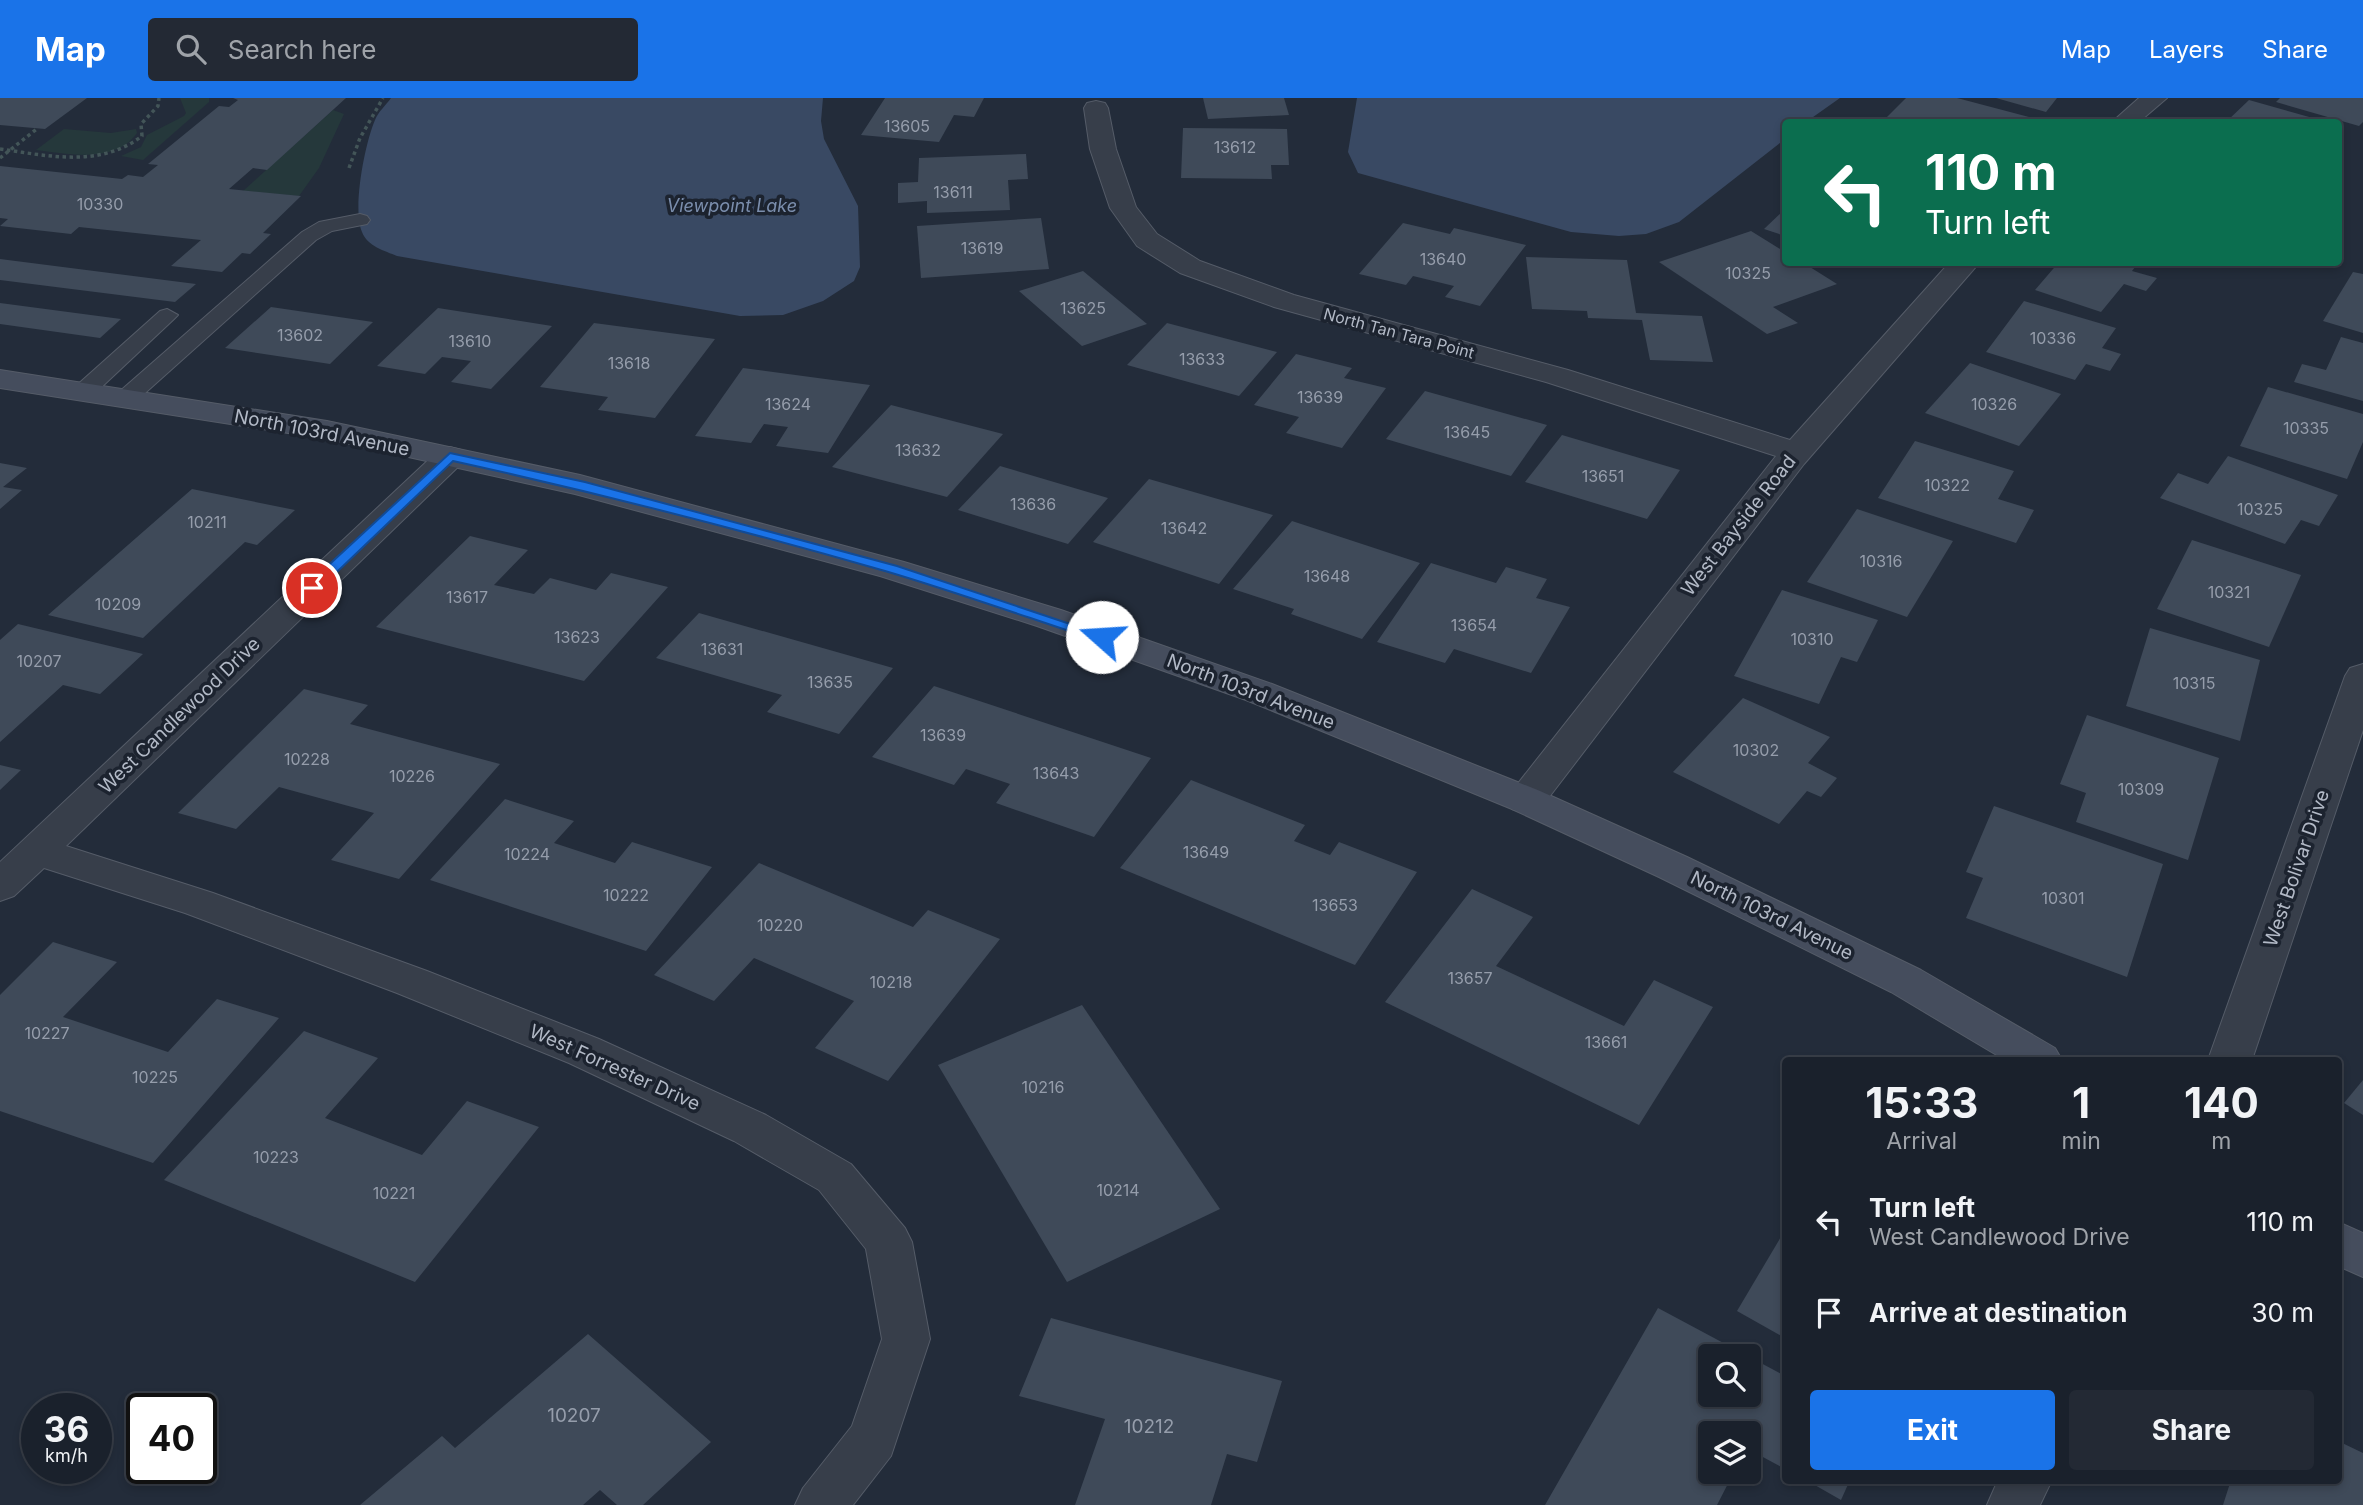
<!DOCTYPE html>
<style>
:root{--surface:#1a212c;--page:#232934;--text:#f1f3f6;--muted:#9fa3a9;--line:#383e48;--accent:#1a73e8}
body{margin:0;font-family:Inter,sans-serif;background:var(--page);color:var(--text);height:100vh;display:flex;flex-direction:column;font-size:26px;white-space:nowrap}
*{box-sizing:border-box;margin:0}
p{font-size:23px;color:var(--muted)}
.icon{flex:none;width:38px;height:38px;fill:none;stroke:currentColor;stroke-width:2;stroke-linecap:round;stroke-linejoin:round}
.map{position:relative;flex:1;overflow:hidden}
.side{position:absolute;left:1782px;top:959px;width:560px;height:427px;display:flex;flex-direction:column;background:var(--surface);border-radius:7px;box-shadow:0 4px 10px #0003,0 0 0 2px var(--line)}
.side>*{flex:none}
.top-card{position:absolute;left:1782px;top:21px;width:560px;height:147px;border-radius:7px;box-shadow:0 4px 10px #0003,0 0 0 2px var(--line);background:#0b6e4f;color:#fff;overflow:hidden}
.controls{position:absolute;left:1698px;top:1246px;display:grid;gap:14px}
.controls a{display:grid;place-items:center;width:63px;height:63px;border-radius:7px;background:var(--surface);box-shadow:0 4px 10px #0003,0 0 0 2px var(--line);font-size:35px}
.speed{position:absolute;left:21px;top:1295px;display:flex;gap:14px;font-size:35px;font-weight:700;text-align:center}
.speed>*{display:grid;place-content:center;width:91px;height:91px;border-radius:50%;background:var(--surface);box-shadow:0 4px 10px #0003,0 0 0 2px var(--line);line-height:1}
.speed small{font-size:18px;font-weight:400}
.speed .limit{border:4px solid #111;border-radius:10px;background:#fff;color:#111}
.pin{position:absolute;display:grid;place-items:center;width:60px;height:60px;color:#fff;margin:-30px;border:4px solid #fff;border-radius:50%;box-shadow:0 2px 7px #0007}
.me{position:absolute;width:77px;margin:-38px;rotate:289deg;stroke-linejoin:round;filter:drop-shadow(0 0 5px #0008)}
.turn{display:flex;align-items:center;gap:24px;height:147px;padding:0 28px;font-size:32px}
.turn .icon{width:91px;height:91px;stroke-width:2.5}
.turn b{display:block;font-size:49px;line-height:60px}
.eta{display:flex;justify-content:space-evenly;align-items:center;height:119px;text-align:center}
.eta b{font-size:42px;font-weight:700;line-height:49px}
.primary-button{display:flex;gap:14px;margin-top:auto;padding:14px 28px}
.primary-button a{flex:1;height:80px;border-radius:7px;background:var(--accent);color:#fff;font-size:28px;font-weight:700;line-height:80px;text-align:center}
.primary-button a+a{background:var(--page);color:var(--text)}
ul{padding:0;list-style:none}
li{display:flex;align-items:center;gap:21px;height:91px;padding:0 28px}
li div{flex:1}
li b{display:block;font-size:26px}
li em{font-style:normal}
header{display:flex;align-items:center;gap:42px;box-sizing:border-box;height:98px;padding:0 35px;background:var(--accent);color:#fff}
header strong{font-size:33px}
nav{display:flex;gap:38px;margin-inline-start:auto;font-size:24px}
.search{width:490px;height:63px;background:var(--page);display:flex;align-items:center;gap:18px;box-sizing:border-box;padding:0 24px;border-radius:7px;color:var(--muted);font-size:26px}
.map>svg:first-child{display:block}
.green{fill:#25383b}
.water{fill:#394963}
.building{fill:#3f4a59;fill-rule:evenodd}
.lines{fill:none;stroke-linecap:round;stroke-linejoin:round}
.lane-casing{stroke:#555c68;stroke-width:2}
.street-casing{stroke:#555c68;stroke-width:2}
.secondary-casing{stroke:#555c68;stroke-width:2}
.path{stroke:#435558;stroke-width:3.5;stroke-dasharray:3.5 3.5;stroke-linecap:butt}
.lane{fill:#373e4a;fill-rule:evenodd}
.street{fill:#373e4a;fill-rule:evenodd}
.secondary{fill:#454d5d;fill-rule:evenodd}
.route{fill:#1a73e8;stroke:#114b97;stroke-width:2}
.labels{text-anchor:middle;stroke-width:7;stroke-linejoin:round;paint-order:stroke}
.number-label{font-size:16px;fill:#959dab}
.far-street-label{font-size:16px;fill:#b2b9c6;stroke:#1c232f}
.far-water-label{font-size:18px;font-style:italic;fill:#7b8ead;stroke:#1c232f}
.street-label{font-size:19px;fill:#b2b9c6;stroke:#1c232f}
.near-number-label{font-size:19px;fill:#959dab}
</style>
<header>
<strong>Map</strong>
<div class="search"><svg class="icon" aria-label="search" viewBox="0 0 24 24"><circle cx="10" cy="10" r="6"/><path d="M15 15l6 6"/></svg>Search here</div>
<nav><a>Map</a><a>Layers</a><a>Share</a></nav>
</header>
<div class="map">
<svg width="2363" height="1407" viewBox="0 0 2363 1407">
<rect width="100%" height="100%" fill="#232c3a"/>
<g class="green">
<path d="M180,0h29v4l-66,58 -22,-4 20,-9 6,-12 37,-19 2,-3z"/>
<path d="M333,12l11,4 -25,54 -20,28 -56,-5z"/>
<path d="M64,31l47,4 25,-4 1,4c-22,31 -69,21 -101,17z"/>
</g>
<g class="water">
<path d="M391,0h432l-2,23 3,18 34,67 2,61 -6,14 -31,20 -40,14 -43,1 -343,-60c-12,-5 -30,-10 -35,-24 -10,-23 3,-89 13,-112 3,-8 11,-15 16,-22z"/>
<path d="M1357,0h483l-34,24h-21v17l-106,83 -33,12 -27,2 -48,-4 -213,-59 -10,-21z"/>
</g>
<g class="building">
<path d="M0,0h87l-42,31 -45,-4z"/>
<path d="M233,0h113l-79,72 -14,-2 -24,21 72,7 -38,37 8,1 -21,20 -8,-1 -20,19 -51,-6 30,-26 -122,-13 -8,7 -71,-8 8,-7 -8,-1v-52l122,13 6,-4 15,2 15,-12 -10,-1 71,-58 10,1 9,-7z"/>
<path d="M885,0h99l-10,19 -20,-2 -15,27 -78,-7z"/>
<path d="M1203,0h81l5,17 -81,4z"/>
<path d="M1906,0h51l72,19 -5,5h-127l-12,-3z"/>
<path d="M1996,0h61l-11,14z"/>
<path d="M2280,0h83v24l-4,4 -83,-24z"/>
<path d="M2249,2l78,22h-101z"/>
<path d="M1183,30l104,1 2,36h-18l1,14 -91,-1z"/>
<path d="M1026,56l2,25 -20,1 2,30 -83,3v-12l-29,2v-20l20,-1 1,-24z"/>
<path d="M1785,111v27l-21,-7z"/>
<path d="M1041,120l8,51 -128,9 -4,-52z"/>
<path d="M1403,125l47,11 4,-6 72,17 -46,61 -35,-9 9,-11 -41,-10 -7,9 -47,-11z"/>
<path d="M1751,133l34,21v10h17l35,22 -64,23 25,16 -31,11 -108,-72z"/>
<path d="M1526,159l101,3 9,53 66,3 11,46 -63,-2 -8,-40 -54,-2 -1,-7 -55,-2z"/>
<path d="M0,161l196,25 -21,18 -175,-22z"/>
<path d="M2059,164h80l-7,9 25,7 -11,13 -22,-7 -23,28 -66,-22z"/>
<path d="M1083,173l64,53 -65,22 -63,-55z"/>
<path d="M2353,174l10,2v59l-40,-12z"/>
<path d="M2024,203l92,27 -14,20 19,6 -11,17 -24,-7 -11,16 -89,-28z"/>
<path d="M0,205l121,16 -21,19 -100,-14z"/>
<path d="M271,209l102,15 -43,42 -105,-16z"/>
<path d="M438,210l114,18 -61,63 -40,-7 20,-21 -29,-4 -17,17 -48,-8z"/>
<path d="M594,225l121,16 -60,79 -57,-8 10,-13 -68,-10z"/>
<path d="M1167,225l110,29 -38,44 -112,-31z"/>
<path d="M2341,239l22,6v58l-69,-19 8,-18 24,6z"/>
<path d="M1296,256l56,14 -8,10 42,10 -44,60 -56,-15 13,-16 -45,-12z"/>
<path d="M1970,265l91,31 -42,52 -94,-33z"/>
<path d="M743,270l127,17 -42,68 -52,-7 12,-19 -24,-3 -13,19 -56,-7z"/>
<path d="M2268,289l95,27v28l-16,37 -107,-33z"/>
<path d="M1425,293l122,34 -36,51 -125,-37z"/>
<path d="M891,307l112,29 -56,63 -115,-30z"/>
<path d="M1562,337l118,35 -33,49 -122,-37z"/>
<path d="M1915,343l99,30 -16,28 36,11 -18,33 -138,-45z"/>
<path d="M2228,358l110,39 -19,31 -18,-6 -16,24 -125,-46 18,-25 30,11z"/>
<path d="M0,365l27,5 -24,19 19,3 -22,19z"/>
<path d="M1000,368l108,32 -40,46 -110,-34z"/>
<path d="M1149,381l124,36 -54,69 -126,-42z"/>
<path d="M192,391l103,21 -38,35 -12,-3 -102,96 -95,-23z"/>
<path d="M1857,411l96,32 -46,76 -100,-35z"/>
<path d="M1292,423l128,42 -58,76 -71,-25 3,-5 -61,-20z"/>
<path d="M470,438l58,14 -34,35 40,9 16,-16 46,12 15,-17 57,14 -84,94 -208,-54z"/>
<path d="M2192,442l109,35 -32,72 -112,-38z"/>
<path d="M1431,465l65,20 10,-16 41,12 -11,19 34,9 -39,66 -77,-24 -9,14 -68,-21z"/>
<path d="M1782,492l96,30 -21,42 -16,-5 -22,47 -85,-28z"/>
<path d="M699,515l194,55 -54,66 -72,-22 15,-17 -126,-37z"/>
<path d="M18,526l125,30 -43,40 -37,-9 -63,57v-102z"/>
<path d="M2150,530l110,32 -20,81 -114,-35z"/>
<path d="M934,588l217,72 -57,79 -98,-34 14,-19 -44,-15 -12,16 -82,-28z"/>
<path d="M304,591l64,16 -18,19 150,40 -101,115 -68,-19 43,-47 -95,-26 -43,42 -58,-16z"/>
<path d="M1743,600l87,39 -22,26 29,15 -16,19 -14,-6 -28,33 -106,-52z"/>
<path d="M2087,617l132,43 -31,102 -112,-38 10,-29 -26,-9z"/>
<path d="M0,667l21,5 -21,20z"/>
<path d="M1191,682l114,45 -11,16 36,14 9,-13 78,30 -62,93 -235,-97z"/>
<path d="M505,701l69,22 -20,22 61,20 17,-21 80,25 -66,84 -216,-71z"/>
<path d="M1994,708l169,58 -36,113 -161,-59 17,-40 -17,-6z"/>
<path d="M759,765l154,64 15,-17 72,29 -112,142 -73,-33 39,-47 -100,-43 -40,43 -60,-26z"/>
<path d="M1472,791l61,28 -37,49 128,60 30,-46 59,27 -74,118 -254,-123z"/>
<path d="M53,844l64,20 -54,55 105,35 49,-53 62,19 -126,145 -153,-52v-116z"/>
<path d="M1082,907l138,204 -153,73 -129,-217z"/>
<path d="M304,933l74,27 -53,60 97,37 45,-54 72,26 -124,155 -251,-102z"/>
<path d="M2363,982v35l-19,-12z"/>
<path d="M1785,1132v108l-48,-27z"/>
<path d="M1658,1210l127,68v93l-37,-20v-16h-38v39h24l-17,33h-172zM1710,1258h38v39h-38z"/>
<path d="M1051,1220l231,63 -25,81 -30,-8 -16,51h-136l30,-86 -86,-23z"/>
<path d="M588,1236l123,108 -68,63h-26l-17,-15 -17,15h-223l82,-69 13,12z"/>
<path d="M2338,1343l25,12v52h-140l8,-25h107z"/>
<path d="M1806,1382h44l-9,20z"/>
</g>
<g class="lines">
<g class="lane-casing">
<g id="lane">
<path d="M360,116l7,2 3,4 -3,4 -35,7 -16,9 -181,162h-16l-3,-5 3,-5 183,-160 17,-10z"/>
<path d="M167,211l11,6 -4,4 -82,77h-16l-3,-5 3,-5 84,-75z"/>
</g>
</g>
<g class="street-casing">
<g id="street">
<path d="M2139,0h28l-28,24h-27z"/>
<path d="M1096,3l9,2 3,5 8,41 20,58 21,27 43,27 94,34 274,75 222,70 160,-178h30l-176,202 -264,345 -14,4 -14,-4 -5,-9 5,-9 264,-335 -230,-74 -272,-75 -94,-34 -43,-27 -27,-38 -20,-59 -6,-41 3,-5z"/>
<path d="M450,349l11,3 5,7 -5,7 -395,382 147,47 214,78 172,68 167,76 85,49 54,64 7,14 18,97 -39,117 -38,49h-58l8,-17 49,-62 30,-87 -16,-90 -47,-59 -85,-49 -165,-78 -172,-70 -212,-80 -141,-45 -30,28 -14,5v-39l439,-412z"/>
<path d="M2363,566v66l-111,330h-44l137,-384 5,-8z"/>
<path d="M1998,1382h54l-12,25h-53z"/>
</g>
</g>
<g class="secondary-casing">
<g id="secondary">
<path d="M0,272l327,51 253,54 324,87 157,48 211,74 268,107 147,66 234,113 134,78 7,12h-57l-114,-68 -232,-115 -147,-68 -266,-109 -209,-74 -157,-50 -305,-82 -248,-55 -327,-51z"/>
<path d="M2338,1124l25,11v44l-25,-11z"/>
</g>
</g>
<g class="path">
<path d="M0,51c49,7 100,19 142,-13l-1,-12 17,-18 1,-8"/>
<path d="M0,60l38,-30"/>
<path d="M349,70l11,-30 23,-40"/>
</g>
<use href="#lane" class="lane"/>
<use href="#street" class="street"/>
<use href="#secondary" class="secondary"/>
</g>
<path class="route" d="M450,355l135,29 312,84 212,71 -7,4 -6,-1c-70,-23 -140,-48 -211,-69 -143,-41 -287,-78 -432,-110l-136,130h-10v-6z"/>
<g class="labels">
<g class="number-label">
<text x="907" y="34">13605</text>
<text x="1235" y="55">13612</text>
<text x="953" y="100">13611</text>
<text x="100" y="112">10330</text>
<text x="982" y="156">13619</text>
<text x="1443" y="167">13640</text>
<text x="1748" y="181">10325</text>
<text x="1083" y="216">13625</text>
<text x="300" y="243">13602</text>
<text x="2053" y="246">10336</text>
<text x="470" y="249">13610</text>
<text x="1202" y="267">13633</text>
<text x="629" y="271">13618</text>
<text x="1320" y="305">13639</text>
<text x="788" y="312">13624</text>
<text x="1994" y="312">10326</text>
<text x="2306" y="336">10335</text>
<text x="1467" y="340">13645</text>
<text x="918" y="358">13632</text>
<text x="1603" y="384">13651</text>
<text x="1947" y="393">10322</text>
<text x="1033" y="412">13636</text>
<text x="2260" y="417">10325</text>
<text x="207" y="430">10211</text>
<text x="1184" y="436">13642</text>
<text x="1881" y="469">10316</text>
<text x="1327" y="484">13648</text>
<text x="2229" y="500">10321</text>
<text x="467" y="505">13617</text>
<text x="118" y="512">10209</text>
<text x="1474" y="533">13654</text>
<text x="577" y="545">13623</text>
<text x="1812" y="547">10310</text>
<text x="722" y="557">13631</text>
<text x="39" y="569">10207</text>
<text x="830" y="590">13635</text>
<text x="2194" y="591">10315</text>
<text x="943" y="643">13639</text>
<text x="1756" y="658">10302</text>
<text x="307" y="667">10228</text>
<text x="1056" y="681">13643</text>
<text x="412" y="684">10226</text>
<text x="2141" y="697">10309</text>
<text x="1206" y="760">13649</text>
<text x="527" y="762">10224</text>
<text x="626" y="803">10222</text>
<text x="2063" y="806">10301</text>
<text x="1335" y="813">13653</text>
<text x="780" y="833">10220</text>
<text x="1470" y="886">13657</text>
<text x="891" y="890">10218</text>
<text x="47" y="941">10227</text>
<text x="1606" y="950">13661</text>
<text x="155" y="985">10225</text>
<text x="1043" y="995">10216</text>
<text x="276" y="1065">10223</text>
<text x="1118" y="1098">10214</text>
<text x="394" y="1101">10221</text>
</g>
<g class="far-street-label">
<text transform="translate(1399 235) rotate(15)" y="6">North Tan Tara Point</text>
</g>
<g class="far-water-label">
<text x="732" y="114">Viewpoint Lake</text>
</g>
<g class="street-label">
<text transform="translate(322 334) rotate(11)" y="7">North 103rd Avenue</text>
<text transform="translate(1738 427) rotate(-52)" y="7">West Bayside Road</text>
<text transform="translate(1251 593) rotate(21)" y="7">North 103rd Avenue</text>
<text transform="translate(179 617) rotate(-44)" y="7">West Candlewood Drive</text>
<text transform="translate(2296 770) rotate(-71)" y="7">West Bolivar Drive</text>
<text transform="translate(1772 817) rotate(26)" y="7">North 103rd Avenue</text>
<text transform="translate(615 969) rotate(24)" y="7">West Forrester Drive</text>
</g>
<g class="near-number-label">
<text x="574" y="1324">10207</text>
<text x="1149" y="1335">10212</text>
</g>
</g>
</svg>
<div class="controls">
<a><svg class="icon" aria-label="search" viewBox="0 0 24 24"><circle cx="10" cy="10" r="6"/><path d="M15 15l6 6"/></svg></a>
<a><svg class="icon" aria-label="layers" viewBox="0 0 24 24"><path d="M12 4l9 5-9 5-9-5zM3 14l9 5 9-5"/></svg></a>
</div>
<div class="speed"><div>36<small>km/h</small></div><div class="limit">40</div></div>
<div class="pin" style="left:312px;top:490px;background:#d93025"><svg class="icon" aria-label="arrive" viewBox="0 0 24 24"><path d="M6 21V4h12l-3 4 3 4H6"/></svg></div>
<svg class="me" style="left:1102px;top:539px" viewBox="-20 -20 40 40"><circle r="19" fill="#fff"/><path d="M0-13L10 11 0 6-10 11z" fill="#1a73e8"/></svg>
<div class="top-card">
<div class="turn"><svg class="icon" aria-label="left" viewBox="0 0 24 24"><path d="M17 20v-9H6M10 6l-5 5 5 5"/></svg><div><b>110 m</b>Turn left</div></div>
</div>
<section class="side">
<div class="eta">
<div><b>15:33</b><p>Arrival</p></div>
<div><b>1</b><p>min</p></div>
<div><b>140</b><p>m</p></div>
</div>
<ul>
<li><svg class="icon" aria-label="left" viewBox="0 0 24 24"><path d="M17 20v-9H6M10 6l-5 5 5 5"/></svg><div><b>Turn left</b><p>West Candlewood Drive</p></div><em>110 m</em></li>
<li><svg class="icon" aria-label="arrive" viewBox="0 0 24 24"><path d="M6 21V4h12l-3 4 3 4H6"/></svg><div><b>Arrive at destination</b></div><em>30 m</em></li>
</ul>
<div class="primary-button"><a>Exit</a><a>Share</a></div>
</section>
</div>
